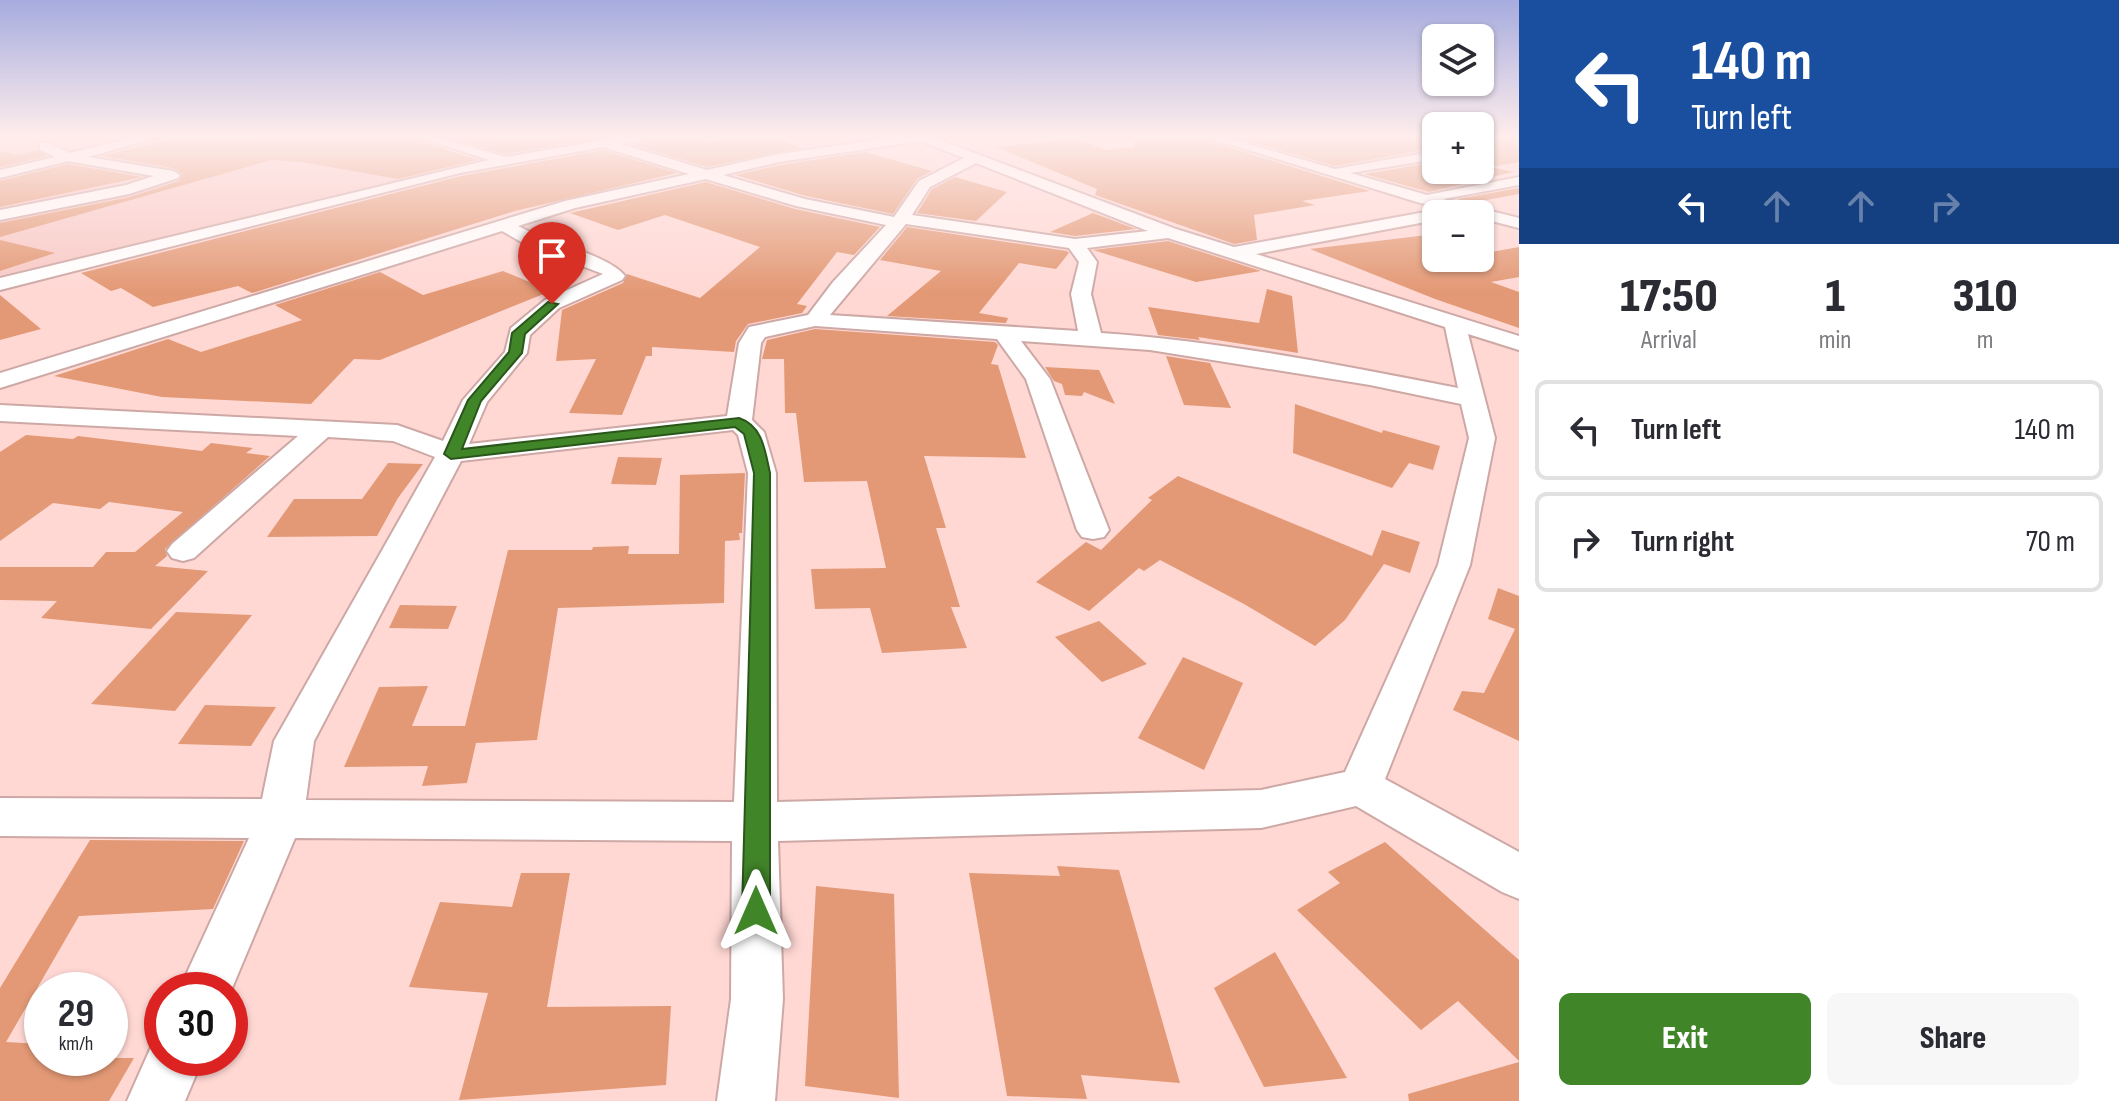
<!DOCTYPE html>
<meta charset="utf-8">
<style>
:root{--surface:#fff;--page:#f7f7f7;--text:#2b2b33;--muted:#7c7c81;--line:#e1e1e2;--accent:#418529}
body{margin:0;font-family:"Sofia Sans Condensed",sans-serif;background:var(--page);color:var(--text);height:100vh;display:flex;flex-direction:column;font-size:30px;white-space:nowrap}
*{box-sizing:border-box;margin:0}
p{font-size:26px;color:var(--muted)}
.icon{flex:none;width:44px;height:44px;fill:none;stroke:currentColor;stroke-width:2;stroke-linecap:round;stroke-linejoin:round}
.map{position:relative;flex:1;overflow:hidden}
.side{display:flex;flex-direction:column;background:var(--surface);width:600px}
.side>*{flex:none}
.hud{background:#1a4fa0;color:#fff;overflow:hidden}
.fabs{position:absolute;left:1422px;top:24px;display:grid;gap:16px}
.fabs a{display:grid;place-items:center;width:72px;height:72px;border-radius:12px;background:var(--surface);box-shadow:0 2px 6px #0004;font-size:40px}
.speed{position:absolute;left:24px;top:972px;display:flex;gap:16px;font-size:40px;font-weight:700;text-align:center}
.speed>*{display:grid;place-content:center;width:104px;height:104px;border-radius:50%;background:var(--surface);box-shadow:0 2px 6px #0004;line-height:1}
.speed small{font-size:20px;font-weight:400}
.speed .limit{border:12px solid #d22;background:#fff;color:#111}
.pin{position:absolute;display:grid;place-items:center;width:68px;height:68px;color:#fff;margin:-82px -34px;border-radius:50% 50% 50% 0;rotate:-45deg;box-shadow:0 0 8px #0007}
.pin .icon{rotate:45deg}
.me{position:absolute;width:88px;margin:-44px;rotate:0deg;stroke-linejoin:round;filter:drop-shadow(0 0 6px #0008)}
.turn{display:flex;align-items:center;gap:28px;height:168px;padding:0 40px;font-size:36px}
.turn .icon{width:104px;height:104px;stroke-width:2.5}
.turn b{display:block;font-size:56px;line-height:68px}
.lanes{display:flex;align-items:center;height:76px;padding:0 40px;background:#0003;justify-content:center;gap:40px;direction:ltr}
.lanes .off{opacity:.35}
.eta{display:flex;justify-content:space-evenly;align-items:center;height:136px;text-align:center}
.eta b{font-size:48px;font-weight:800;line-height:56px}
.action{display:flex;gap:16px;margin-top:auto;padding:16px 40px}
.action a{flex:1;height:92px;border-radius:12px;background:var(--accent);color:#fff;font-size:32px;font-weight:800;line-height:92px;text-align:center}
.action a+a{background:var(--page);color:var(--text)}
ul{padding:0;list-style:none}
li{display:flex;align-items:center;gap:24px;height:100px;margin:0 16px 12px;padding:0 24px;border:4px solid var(--line);border-radius:12px}
li div{flex:1}
li b{display:block;font-size:30px}
li em{font-style:normal}
main{display:flex;flex:1;min-height:0}
.map>svg:first-child{display:block}
.built{fill:#f8c9c5}
.building{fill:#e39975}
.lines{fill:none;stroke-linecap:round;stroke-linejoin:round}
.minor-casing{stroke:#cda8a5;stroke-width:4}
.minor{fill:#fff;fill-rule:evenodd}
.route{fill:#418529;stroke:#2a561b;stroke-width:2}
</style>
<main>
<div class="map">
<svg width="1519" height="1101" viewBox="0 0 1519 1101">
<rect width="100%" height="100%" fill="#ffd8d4"/>
<path class="built" d="M0,137h336l100,35 -436,109z"/>
<g class="building">
<path d="M180,137h235l2,3 61,20 -80,19 -97,-17 -29,-2 -272,77v-14l130,-26 49,-16 4,-7 -10,-6 -71,-12z"/>
<path d="M445,137h160l-99,17z"/>
<path d="M648,137h40l19,5 35,-5h31l29,11 -95,19 -73,-22 11,-2z"/>
<path d="M1135,137h68l2,3 165,51 -68,10 13,4 -61,10 3,25 -23,4 -139,-49 2,-6 -101,-42 79,-9 32,12 27,-3z"/>
<path d="M1233,137h203v11l-101,18z"/>
<path d="M1480,137h39v25l-27,5 21,5 -84,20 -65,-18 72,-12v8h44z"/>
<path d="M38,150l9,6 -47,11v-16l18,4z"/>
<path d="M603,150l74,23 -162,38 -263,82 -14,-7 -85,21 -32,-19 -10,3 -30,-18 380,-97z"/>
<path d="M865,152l67,19 -15,8 -24,35 -87,-18 -71,-21 45,-10z"/>
<path d="M68,164l74,13 -142,30v-26z"/>
<path d="M955,177l52,15 -31,29 -59,-8 15,-24z"/>
<path d="M706,182l89,27 85,18 -26,28 -17,-3 -40,52 10,2 -5,7 -54,11 -12,17 -2,11 -82,-5v9h-6l-24,59 -53,-2 27,-54 -40,2 6,-51 61,-27 4,-9 73,24 60,-51 -95,-32 -47,15 -48,-17z"/>
<path d="M1519,188v6l-49,9 -13,-4z"/>
<path d="M1093,213l43,16 -61,7 -25,-4z"/>
<path d="M907,227l160,24 2,2 -13,16 -37,-6 -40,50 29,5 -2,5 -119,-7 54,-45 -61,-11z"/>
<path d="M1436,234v29l44,-5v-4l39,-7v30l-28,5 28,10v36l-84,-29 -125,-50z"/>
<path d="M0,240l55,13 -55,18z"/>
<path d="M1168,241l93,30 -65,11 -103,-32z"/>
<path d="M503,271l48,20 -171,69 -26,-1 -43,45 -149,-7 -108,-21 114,-37 33,13 101,-32 -27,-15 105,-33 43,23z"/>
<path d="M1267,289l25,7 6,57 -100,-16 2,3 -42,-5 -10,-28 111,16z"/>
<path d="M0,295l41,34 -41,11z"/>
<path d="M815,329l180,13 3,3 -7,19 7,1 28,93 -102,-2 22,72h-10l24,79h-9l16,41 -85,5 -12,-45 -55,1 -4,-40 75,-1 -19,-87 -63,1 -8,-69h-11l-1,-54h-22l5,-19z"/>
<path d="M1166,356l44,7 21,45 -47,-3z"/>
<path d="M1045,367l54,3 16,34 -31,-12 -2,4 -17,-1 -3,-11 -8,-3z"/>
<path d="M1295,404l87,29 1,-3 57,16 -7,24 -24,-7 -17,25 -99,-35z"/>
<path d="M26,435l47,4 5,-3 124,15 9,-8 42,5 -7,5 24,3 -105,93 2,7 -12,10 53,5 -57,58 -110,-11 16,-17 -57,-1v-33h93l13,-15h29l48,-40 -74,-10 -9,7 -47,-6 -53,38v-89z"/>
<path d="M618,457l44,1 -6,27 -45,-1z"/>
<path d="M388,463l35,1 -25,34 -21,38 -110,1 27,-38h68z"/>
<path d="M745,473l-3,60h-3l1,7 -15,1 -1,62 -166,5 -21,132 -61,3 -9,40 -45,3 6,-20 -84,1 35,-80 49,-1 -16,40h53l43,-176h84l1,-3 36,-1 -1,8h51l1,-79z"/>
<path d="M1178,476l194,80 10,-26 38,12 -10,31 -26,-9 -39,56 -30,26 -71,-42 -84,-44 -16,11 -5,-3 -50,43 -53,-29 50,-40 15,8 51,-50 -4,-2z"/>
<path d="M1498,588l21,8v145l-66,-31 9,-19 22,2 31,-64 -27,-10z"/>
<path d="M400,605l57,1 -9,23 -59,-1z"/>
<path d="M176,612l76,3 -77,96 -84,-7z"/>
<path d="M1099,621l48,43 -45,18 -47,-45z"/>
<path d="M1183,657l60,26 -39,87 -66,-32z"/>
<path d="M205,705l71,2 -25,39 -73,-2z"/>
<path d="M90,840l154,1 -31,68 -134,7 -73,126 36,2v14h92l-25,43h-109v-113z"/>
<path d="M1385,842l134,118v101l-61,-60 -37,29 -124,-120 43,-27 -12,-11z"/>
<path d="M1057,866l62,4 61,213 -99,-8 6,24 -80,-3 -38,-223 91,3z"/>
<path d="M521,873h49l-23,134 124,-1 -5,79 -207,15 29,-107 -79,-6 31,-85 72,5z"/>
<path d="M816,886l78,8 5,204 -94,-12z"/>
<path d="M1275,952l72,126 -83,9 -50,-99z"/>
<path d="M1519,1062v39h-110l-1,-7z"/>
</g>
<g class="lines">
<g class="minor-casing">
<g id="minor">
<path d="M138,137h20l-70,20 85,14 7,4 -2,3 -49,16 -129,26v-10l126,-25 28,-9 -86,-15 -68,17v-8l55,-13 -15,-8v-6h10l19,10z"/>
<path d="M418,137h18l70,20 114,-20h25l-1,3 -23,4 86,26 72,-16 118,-17h35l244,92 58,18 202,-37 6,2 1,2h-7v6l-180,34 263,82v14l-51,-16 27,104 -25,127 -85,214 134,73v47l-17,-7 -146,-86 -95,22 -483,13 5,158 -8,102h-58l14,-102 1,-158 -437,-3 -65,155v-3h-51l70,-152 -249,-2v-38l262,1 12,-58 161,-284 -42,-16 -65,-4 -134,121 -11,3 -11,-3 -5,-7 5,-7 126,-108 -298,-15v-16l397,20 46,16 20,-41 42,-48 6,-24 34,-28 58,-26 -78,-30 -23,-13 -502,157v-15l565,-172 124,-27 -86,-27 -143,26 -460,117v-12l489,-118zM920,141l44,17 -45,23 -25,36 -89,-18 -82,-24 56,-13zM976,163l172,68 -73,8 -163,-24 18,-28zM706,179l90,27 90,19 -53,57 -25,33 -59,12 -10,16 -12,73 -258,28 18,-42 40,-49 3,-18 29,-27 63,-28 3,-4c-16,-21 -80,-35 -107,-50l57,-18zM906,224l163,24 10,14 -8,32 7,37 -248,-16zM1168,238l277,89 13,61c-118,-23 -238,-47 -357,-55l-10,-39 6,-32 -10,-14zM815,326l182,13 29,40 51,151 5,7 11,2 11,-2 5,-7 -59,-151 -29,-38 129,9 220,35 91,19 8,34 -31,127 -93,207 -84,18 -484,12 -1,-329 -12,-41 -12,-12 9,-77 4,-6zM733,430l5,5 10,38 -14,329 -428,-2 8,-59 147,-280z"/>
<path d="M1206,137h18l111,32 101,-18v8l-86,14 77,22 92,-18v8l-76,14 76,19v10l-39,-10v-4h-16l-47,-12z"/>
<path d="M162,1036v22h41l-18,43h-58l28,-63z"/>
</g>
</g>
<use href="#minor" class="minor"/>
</g>
<linearGradient id="sky" x2="0" y2="1"><stop stop-color="#a6acde"/><stop offset="0.47" stop-color="#ffedec"/><stop offset="1" stop-color="#ffedec" stop-opacity="0"/></linearGradient>
<rect width="1519" height="291" fill="url(#sky)"/>
<path class="route" d="M548,302l10,2 -33,30 -3,19 -41,48 -19,48 277,-31c24,8 26,33 31,55v438l-4,9 -10,4 -10,-4 -4,-9 12,-438 -10,-39 -9,-7 -284,32 -7,-5 24,-54 41,-48 3,-19z"/>
</svg>
<div class="fabs">
<a><svg class="icon" aria-label="layers" viewBox="0 0 24 24"><path d="M12 4l9 5-9 5-9-5zM3 14l9 5 9-5"/></svg></a>
<a>+</a>
<a>−</a>
</div>
<div class="speed"><div>29<small>km/h</small></div><div class="limit">30</div></div>
<div class="pin" style="left:552px;top:304px;background:#d93025"><svg class="icon" aria-label="arrive" viewBox="0 0 24 24"><path d="M6 21V4h12l-3 4 3 4H6"/></svg></div>
<svg class="me" style="left:756px;top:911px" viewBox="-20 -20 40 40"><path d="M0-17L14 15 0 8-14 15z" fill="#418529" stroke="#fff" stroke-width="4"/></svg>
</div>
<section class="side">
<div class="hud">
<div class="turn"><svg class="icon" aria-label="left" viewBox="0 0 24 24"><path d="M17 20v-9H6M10 6l-5 5 5 5"/></svg><div><b>140 m</b>Turn left</div></div>
<div class="lanes"><svg class="icon" aria-label="left" viewBox="0 0 24 24"><path d="M17 20v-9H6M10 6l-5 5 5 5"/></svg><svg class="icon off" aria-label="ahead" viewBox="0 0 24 24"><path d="M12 20V5M6 11l6-6 6 6"/></svg><svg class="icon off" aria-label="ahead" viewBox="0 0 24 24"><path d="M12 20V5M6 11l6-6 6 6"/></svg><svg class="icon off" aria-label="right" viewBox="0 0 24 24"><path d="M7 20v-9h11M14 6l5 5-5 5"/></svg></div>
</div>
<div class="eta">
<div><b>17:50</b><p>Arrival</p></div>
<div><b>1</b><p>min</p></div>
<div><b>310</b><p>m</p></div>
</div>
<ul>
<li><svg class="icon" aria-label="left" viewBox="0 0 24 24"><path d="M17 20v-9H6M10 6l-5 5 5 5"/></svg><div><b>Turn left</b></div><em>140 m</em></li>
<li><svg class="icon" aria-label="right" viewBox="0 0 24 24"><path d="M7 20v-9h11M14 6l5 5-5 5"/></svg><div><b>Turn right</b></div><em>70 m</em></li>
</ul>
<div class="action"><a>Exit</a><a>Share</a></div>
</section>
</main>
